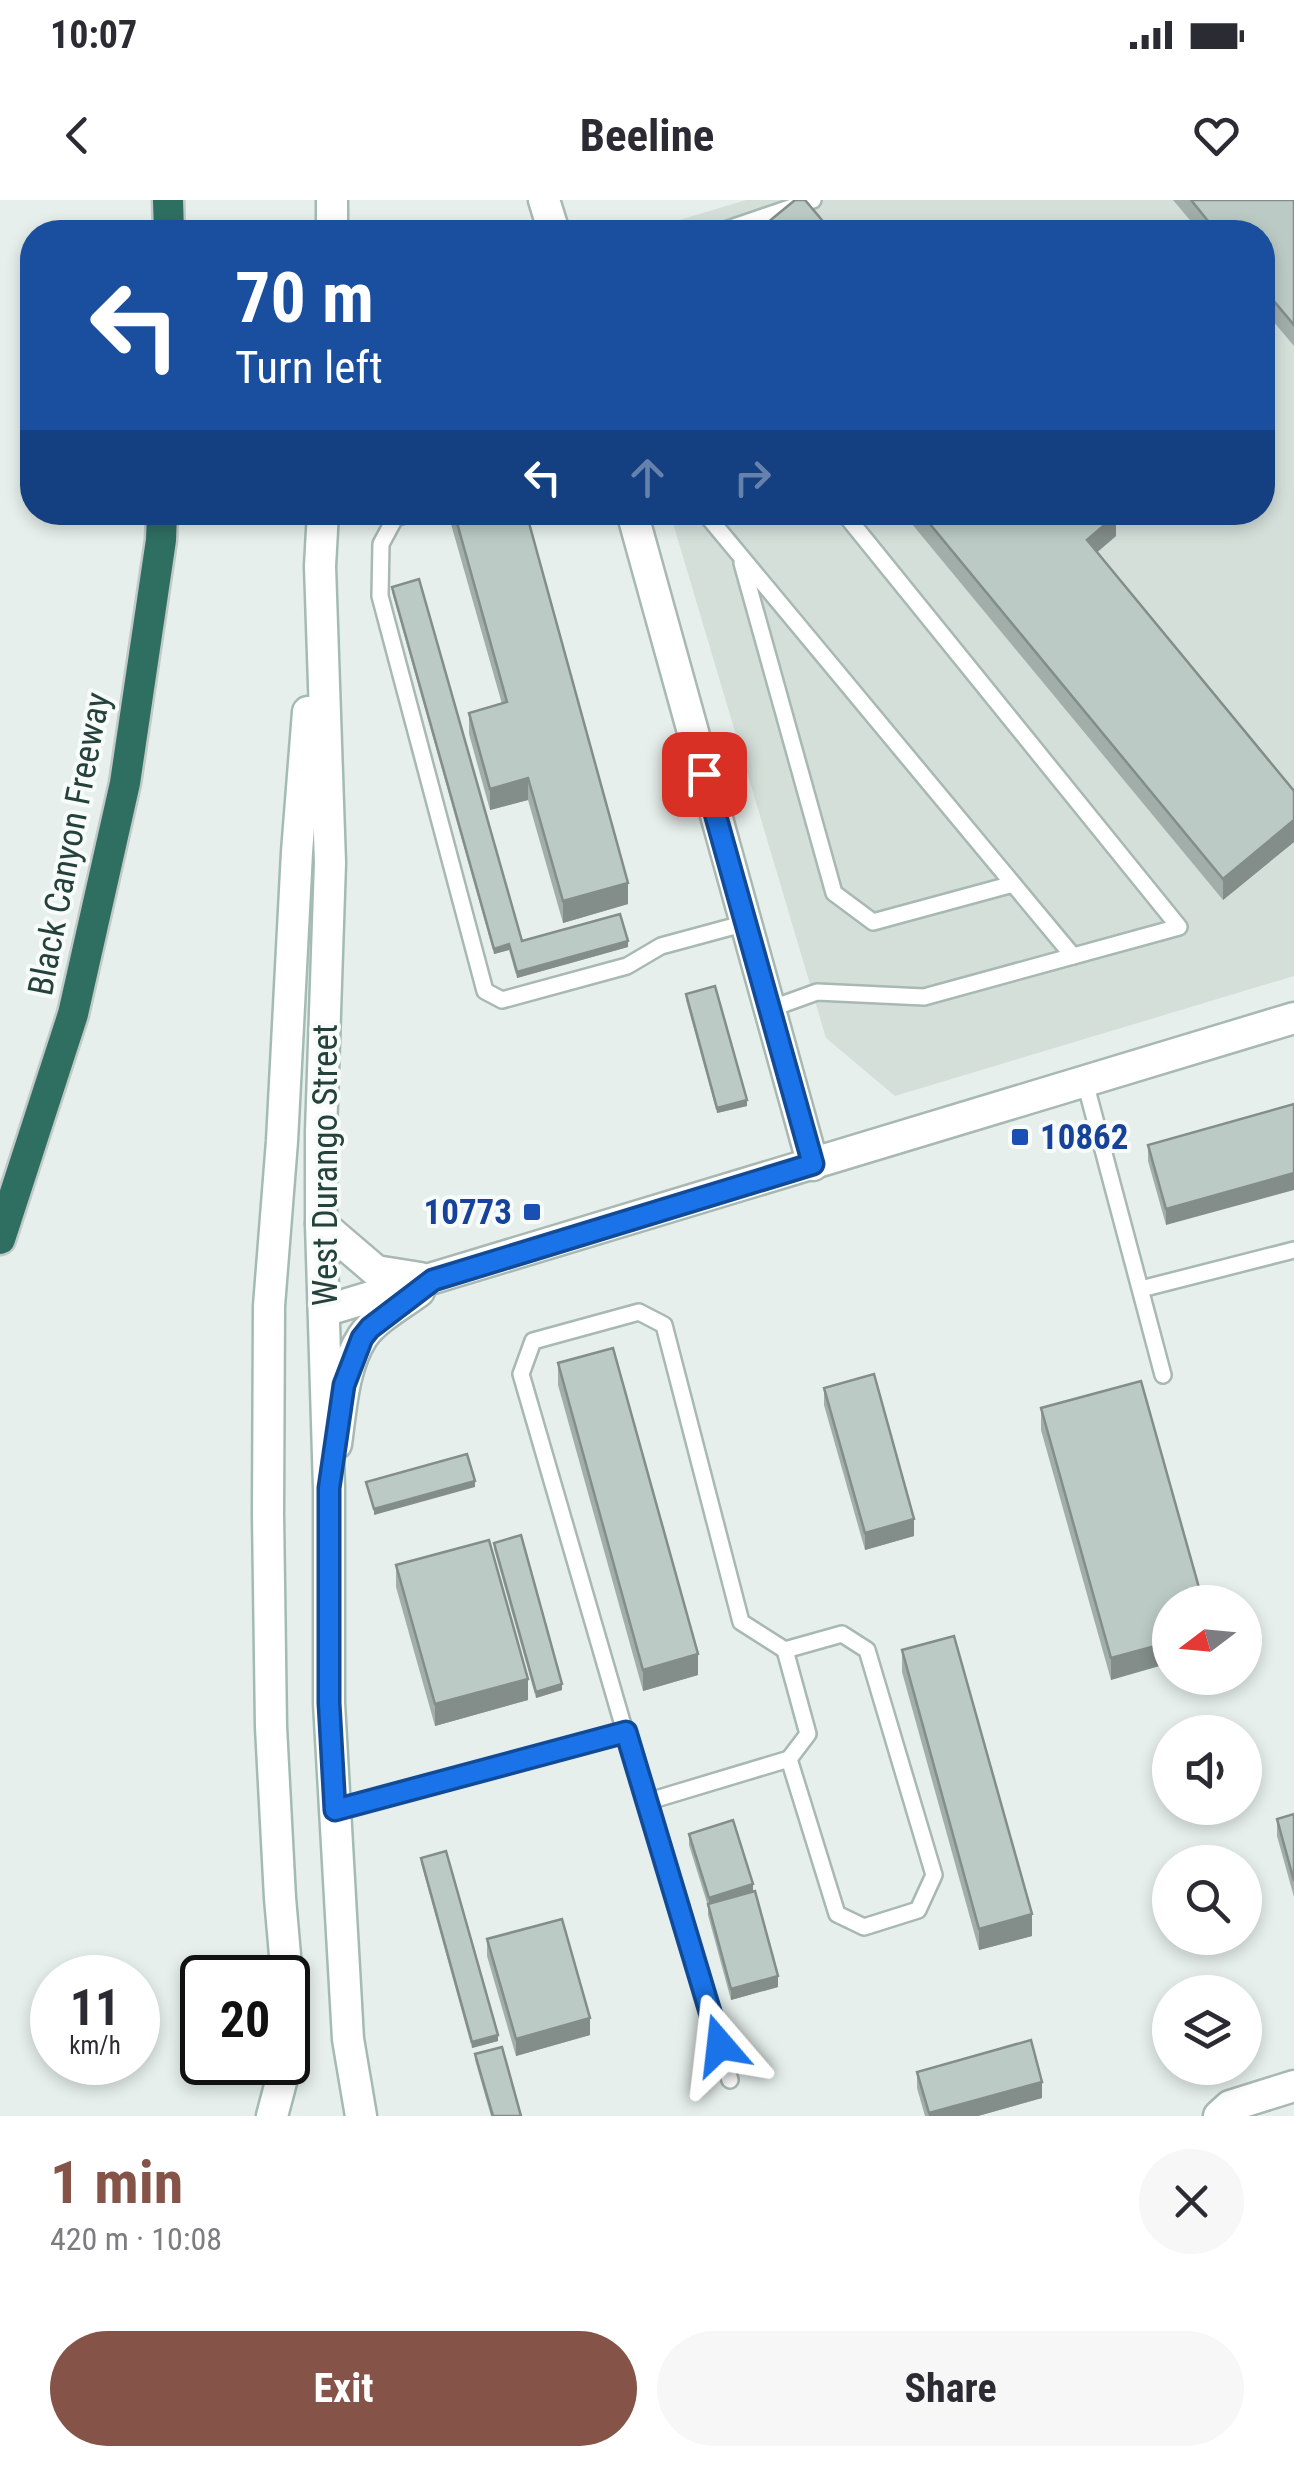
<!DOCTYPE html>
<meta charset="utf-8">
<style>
:root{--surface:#fff;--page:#f7f7f7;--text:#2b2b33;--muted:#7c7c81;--accent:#855347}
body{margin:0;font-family:"Roboto Condensed",sans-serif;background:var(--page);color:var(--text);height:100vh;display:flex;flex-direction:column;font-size:38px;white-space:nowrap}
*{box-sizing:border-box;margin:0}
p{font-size:32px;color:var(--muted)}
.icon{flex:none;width:55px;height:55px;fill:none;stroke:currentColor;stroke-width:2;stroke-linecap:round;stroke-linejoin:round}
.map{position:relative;height:1916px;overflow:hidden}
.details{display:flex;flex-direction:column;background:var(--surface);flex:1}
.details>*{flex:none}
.top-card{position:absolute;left:20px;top:20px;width:1255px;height:305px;border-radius:40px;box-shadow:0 5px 15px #0003;background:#1a4fa0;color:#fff;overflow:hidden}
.needle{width:65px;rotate:254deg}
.tools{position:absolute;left:1152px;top:1385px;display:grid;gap:20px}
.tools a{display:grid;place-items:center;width:110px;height:110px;border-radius:50%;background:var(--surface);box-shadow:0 5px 15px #0003;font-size:50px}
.speed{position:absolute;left:30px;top:1755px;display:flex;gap:20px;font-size:50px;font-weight:700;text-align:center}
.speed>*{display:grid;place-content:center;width:130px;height:130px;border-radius:50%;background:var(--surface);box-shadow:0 5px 15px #0003;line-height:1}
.speed small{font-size:25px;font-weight:400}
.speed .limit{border:5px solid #111;border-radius:15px;background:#fff;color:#111}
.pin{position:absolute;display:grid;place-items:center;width:85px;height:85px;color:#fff;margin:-42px;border-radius:20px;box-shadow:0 5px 15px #0006}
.me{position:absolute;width:110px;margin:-55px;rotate:343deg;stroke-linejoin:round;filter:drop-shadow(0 0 8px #0008)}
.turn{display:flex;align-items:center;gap:35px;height:210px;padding:0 50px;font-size:45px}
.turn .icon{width:130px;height:130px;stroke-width:2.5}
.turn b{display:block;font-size:70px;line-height:85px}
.lanes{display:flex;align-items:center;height:95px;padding:0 50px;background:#0003;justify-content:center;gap:50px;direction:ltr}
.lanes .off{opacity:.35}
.round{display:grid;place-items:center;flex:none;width:105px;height:105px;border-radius:52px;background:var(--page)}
.head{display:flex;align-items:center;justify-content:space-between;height:170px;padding:0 50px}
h1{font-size:60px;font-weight:700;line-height:75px;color:var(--accent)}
.button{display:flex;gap:20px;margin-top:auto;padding:20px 50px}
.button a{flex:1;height:115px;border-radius:60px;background:var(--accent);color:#fff;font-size:40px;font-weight:700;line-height:115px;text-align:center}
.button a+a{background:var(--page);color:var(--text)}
.status{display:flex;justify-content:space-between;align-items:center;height:70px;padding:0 50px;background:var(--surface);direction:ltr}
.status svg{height:28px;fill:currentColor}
header{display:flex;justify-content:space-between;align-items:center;height:130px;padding:0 50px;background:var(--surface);font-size:45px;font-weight:700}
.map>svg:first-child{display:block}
.built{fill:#d4dfda}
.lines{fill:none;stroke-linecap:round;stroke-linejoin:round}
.service-casing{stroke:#a8b8b2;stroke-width:20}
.minor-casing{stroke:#a8b8b2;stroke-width:35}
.tertiary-casing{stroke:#a8b8b2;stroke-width:35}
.secondary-casing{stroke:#a4bbb3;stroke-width:35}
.motorway-casing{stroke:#c2cac8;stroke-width:35}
.service{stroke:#fff;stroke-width:15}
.minor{stroke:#fff;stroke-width:30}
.tertiary{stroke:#fff;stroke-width:30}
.secondary{stroke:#fff;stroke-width:30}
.motorway{stroke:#2f6f62;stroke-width:30}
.wall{fill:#a1aea9}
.shaded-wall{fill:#838d89}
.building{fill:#bbcac4;stroke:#838d89;stroke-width:2.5}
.route-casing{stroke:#114b97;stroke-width:25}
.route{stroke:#1a73e8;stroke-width:18}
.transit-dot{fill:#1a4fb4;stroke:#f7fbf9;stroke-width:4}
.labels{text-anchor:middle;stroke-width:8;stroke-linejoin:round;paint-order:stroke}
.street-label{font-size:35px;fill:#24423a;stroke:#f7fbf9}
.transit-label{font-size:35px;font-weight:bold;fill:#164399;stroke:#f7fbf9;text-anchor:start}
</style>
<div class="status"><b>10:07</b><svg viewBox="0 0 49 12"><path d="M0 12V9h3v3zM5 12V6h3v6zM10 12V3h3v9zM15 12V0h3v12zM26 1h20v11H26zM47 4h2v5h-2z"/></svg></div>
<header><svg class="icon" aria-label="back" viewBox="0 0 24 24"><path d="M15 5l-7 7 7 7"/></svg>Beeline<svg class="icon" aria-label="heart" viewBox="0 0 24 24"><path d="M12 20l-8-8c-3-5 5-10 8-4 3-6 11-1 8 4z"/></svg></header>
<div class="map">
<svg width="1294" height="1916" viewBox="0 0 1294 1916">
<rect width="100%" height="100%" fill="#e6efeb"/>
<path class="built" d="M746,0h548v776l-399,120 -69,-58 -156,-525 592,-1v-280h-622z"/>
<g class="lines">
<g class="service-casing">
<g id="service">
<path d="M719,32l94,-32"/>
<path d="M414,312l-19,6 -14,26 -1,52 105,395 17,9 125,-34 34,-20 85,-23"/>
<path d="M704,312l369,444"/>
<path d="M742,363l92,330 39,29 140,-38"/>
<path d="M770,809l47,-17 107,5 255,-70 -336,-415"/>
<path d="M1085,882l78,293"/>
<path d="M1141,1089l153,-39"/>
<path d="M785,1450l23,84 -19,25"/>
<path d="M646,1602l84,278"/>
<path d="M335,1610l290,-78 -104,-358 12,-33 106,-29 25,13 77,297 44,28 57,-16 25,16 67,225 -16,35 -54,17 -27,-13 -48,-155 -143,43 -21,-70"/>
</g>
</g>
<g class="minor-casing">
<g id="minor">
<path d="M544,0l10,32"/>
<path d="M632,312l181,653"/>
<path d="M1219,1916l11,-10 64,-20"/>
</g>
</g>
<g class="tertiary-casing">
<g id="tertiary">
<path d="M321,1024l55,47 44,7"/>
<path d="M324,1111l970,-293"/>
<path d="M336,1244c5,-35 7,-78 27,-108 13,-18 39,-32 56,-45"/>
</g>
</g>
<g class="secondary-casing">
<g id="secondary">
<path d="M332,0v32"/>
<path d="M323,312l-3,54 10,297 -9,269v92l8,264v215l19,336 13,77"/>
<path d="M287,1778l-7,-80 -9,-171 -3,-213 1,-208 13,-165 15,-289 11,-140"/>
<path d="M288,1782v33"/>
<path d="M272,1916l9,-34 2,-20"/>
</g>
</g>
<g class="motorway-casing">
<g id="motorway">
<path d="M168,0l1,32"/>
<path d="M0,1039l73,-225 52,-231 36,-243 1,-28"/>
</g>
</g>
<use href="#service" class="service"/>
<use href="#minor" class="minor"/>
<use href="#tertiary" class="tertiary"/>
<use href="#secondary" class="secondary"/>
<use href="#motorway" class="motorway"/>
</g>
<g class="wall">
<path d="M1173,0h121v146l-32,-38v-76h-62z"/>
<path d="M451,312h75l102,392 -65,19 -35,-123 -38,10 -21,-76v-21l33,-9 -51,-180z"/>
<path d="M902,312h161l8,9 45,15 -19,16 197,239v51l-71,58z"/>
<path d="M392,387l130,354 106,6 -111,31 -8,-28 -15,4 -102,-362z"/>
<path d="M686,794l61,112 -30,7 -31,-113z"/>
<path d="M1294,904l-128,121 -18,-64v-16z"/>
<path d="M558,1163l140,312 -55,16 -85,-306z"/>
<path d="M824,1188l90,148 -49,14 -41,-145z"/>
<path d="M1041,1208l162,194 -92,78 -70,-250z"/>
<path d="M494,1343l68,147 -26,8 -42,-149z"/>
<path d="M396,1365l132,135 -93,26 -39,-139z"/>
<path d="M902,1450l130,286 -53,14 -77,-278z"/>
<path d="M1294,1614v83l-17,-61v-17z"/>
<path d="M689,1634l64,57 25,96 -47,13 -23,-85v-9l-19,-61z"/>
<path d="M421,1658l77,183 -26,7 -51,-185z"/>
<path d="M487,1739l103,96 -74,21 -29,-100z"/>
<path d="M475,1854l46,62h-30l-16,-56z"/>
<path d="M917,1872l125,26 -64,18h-53l-8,-28z"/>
</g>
<g class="shaded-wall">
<path d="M1116,315v21l-29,25v-21z"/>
<path d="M528,578v22l-38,10v-21z"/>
<path d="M1294,620v22l-71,58v-21z"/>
<path d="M628,683v21l-65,19v-22z"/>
<path d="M628,741v6l-111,31v-6z"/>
<path d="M509,744v6l-15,4v-5z"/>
<path d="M747,900v6l-30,7v-5z"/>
<path d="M1294,973v17l-128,35v-16z"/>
<path d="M475,1281v6l-101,28v-6z"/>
<path d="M914,1319v17l-49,14v-17z"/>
<path d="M1170,1442v21l-59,17v-22z"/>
<path d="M698,1454v21l-55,16v-21z"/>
<path d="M528,1479v21l-93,26v-22z"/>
<path d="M562,1484v6l-26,8v-6z"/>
<path d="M753,1684v12l-44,13v-11z"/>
<path d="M1032,1714v22l-53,14v-21z"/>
<path d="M778,1776v11l-47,13v-11z"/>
<path d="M590,1818v17l-74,21v-17z"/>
<path d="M498,1835v6l-26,7v-6z"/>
<path d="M1042,1882v16l-64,18h-49v-3z"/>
</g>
<g class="building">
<path d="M795,0h10l27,32h-76z"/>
<path d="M1191,0h103v125l-32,-38v-55h-45z"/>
<path d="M454,312h72l102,371 -65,18 -35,-123 -38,11 -21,-76 38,-11z"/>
<path d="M920,312h143l8,9 11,-9h32l2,3 -29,25 207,251v29l-71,59z"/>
<path d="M419,379l103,362 98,-27 8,27 -111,31 -8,-28 -15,5 -102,-362z"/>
<path d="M715,786l32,114 -30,8 -31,-114z"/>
<path d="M1294,904v69l-128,36 -18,-64z"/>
<path d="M613,1148l85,306 -55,16 -85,-307z"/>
<path d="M874,1174l40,145 -49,14 -41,-145z"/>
<path d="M1141,1181l62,221h-33v40l-59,16 -70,-250z"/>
<path d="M467,1254l8,27 -101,28 -8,-27z"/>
<path d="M521,1335l41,149 -26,8 -42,-149z"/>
<path d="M489,1340l39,139 -93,25 -39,-139z"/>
<path d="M954,1436l78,278 -53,15 -77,-279z"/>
<path d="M1294,1614v67l-17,-62z"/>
<path d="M733,1620l20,64 -44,14 -20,-64z"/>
<path d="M446,1651l52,184 -26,7 -51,-184z"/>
<path d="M755,1691l23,85 -47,13 -23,-85z"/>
<path d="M562,1719l28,99 -74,21 -29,-100z"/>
<path d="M1031,1840l11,42 -113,31 -12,-41z"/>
<path d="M502,1847l19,69h-28l-18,-62z"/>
</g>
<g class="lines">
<g class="route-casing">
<path id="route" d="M704,574l109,390 -380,116 -63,48 -8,10 -18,47 -15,103v215l6,107 291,-78 94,313"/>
</g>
<use href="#route" class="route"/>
</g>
<g class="transit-dot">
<rect x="1010" y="927" width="20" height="20" rx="5"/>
<rect x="522" y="1002" width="20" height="20" rx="5"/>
</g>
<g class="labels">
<g class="street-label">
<text transform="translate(69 644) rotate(-79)" y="12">Black Canyon Freeway</text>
<text transform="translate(325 965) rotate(-90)" y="12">West Durango Street</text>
</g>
<g class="transit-label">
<text x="1040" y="949">10862</text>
<text x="512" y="1024" text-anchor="end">10773</text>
</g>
</g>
</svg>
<div class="tools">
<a><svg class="needle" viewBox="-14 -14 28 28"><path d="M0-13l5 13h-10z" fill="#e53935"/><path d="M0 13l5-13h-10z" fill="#7c7c81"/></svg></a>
<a><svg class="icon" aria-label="sound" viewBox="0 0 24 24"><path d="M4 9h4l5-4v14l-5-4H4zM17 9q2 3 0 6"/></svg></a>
<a><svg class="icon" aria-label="search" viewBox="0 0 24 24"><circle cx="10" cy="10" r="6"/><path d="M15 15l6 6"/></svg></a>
<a><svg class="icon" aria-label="layers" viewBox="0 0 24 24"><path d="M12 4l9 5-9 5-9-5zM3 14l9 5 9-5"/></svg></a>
</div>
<div class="speed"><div>11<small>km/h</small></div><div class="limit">20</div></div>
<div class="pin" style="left:704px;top:574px;background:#d93025"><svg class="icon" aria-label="arrive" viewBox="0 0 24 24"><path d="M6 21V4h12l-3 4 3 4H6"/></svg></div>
<svg class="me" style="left:720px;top:1845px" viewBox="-20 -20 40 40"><path d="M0-17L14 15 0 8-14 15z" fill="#1a73e8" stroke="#fff" stroke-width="4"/></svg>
<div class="top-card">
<div class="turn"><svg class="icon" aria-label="left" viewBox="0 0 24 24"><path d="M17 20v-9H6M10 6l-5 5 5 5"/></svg><div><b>70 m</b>Turn left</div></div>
<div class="lanes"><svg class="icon" aria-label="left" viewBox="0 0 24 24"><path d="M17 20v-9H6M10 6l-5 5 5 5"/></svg><svg class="icon off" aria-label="ahead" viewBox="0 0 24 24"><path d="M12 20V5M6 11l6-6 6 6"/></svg><svg class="icon off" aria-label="right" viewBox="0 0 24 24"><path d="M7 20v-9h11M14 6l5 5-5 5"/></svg></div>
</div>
</div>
<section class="details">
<div class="head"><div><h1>1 min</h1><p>420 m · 10:08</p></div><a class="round"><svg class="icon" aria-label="close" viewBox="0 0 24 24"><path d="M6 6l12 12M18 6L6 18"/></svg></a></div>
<div class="button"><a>Exit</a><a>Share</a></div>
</section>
